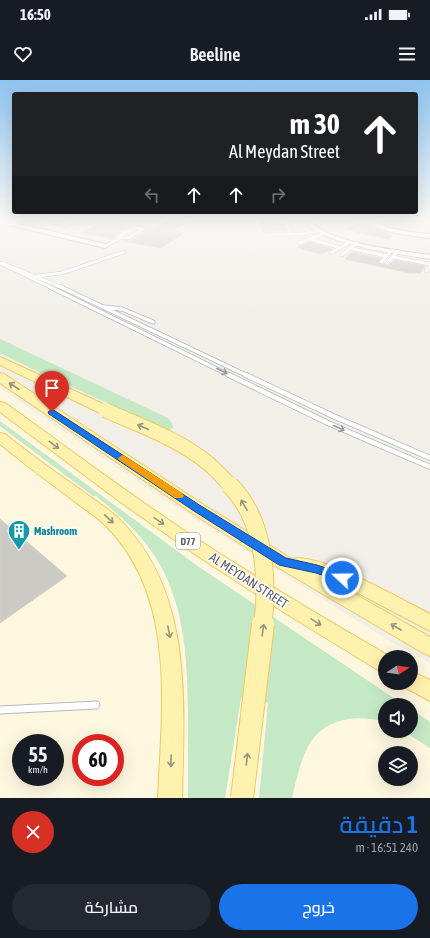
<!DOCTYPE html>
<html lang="ar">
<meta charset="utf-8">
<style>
:root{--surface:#171b24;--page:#242831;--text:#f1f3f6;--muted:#9ea1a6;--accent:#1a73e8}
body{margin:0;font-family:"Asap Condensed",Cairo,sans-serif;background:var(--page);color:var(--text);direction:rtl;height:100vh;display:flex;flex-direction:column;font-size:15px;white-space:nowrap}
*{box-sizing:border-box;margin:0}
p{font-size:13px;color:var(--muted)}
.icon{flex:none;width:22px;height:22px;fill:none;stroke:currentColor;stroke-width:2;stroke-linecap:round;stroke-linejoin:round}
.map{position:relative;height:718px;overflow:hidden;direction:ltr}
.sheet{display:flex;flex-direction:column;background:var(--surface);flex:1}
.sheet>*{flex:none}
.banner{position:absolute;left:12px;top:12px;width:406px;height:122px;border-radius:4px;box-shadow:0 4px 16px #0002;direction:rtl;background:#202124;color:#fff;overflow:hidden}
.needle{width:26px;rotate:78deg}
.controls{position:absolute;left:378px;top:570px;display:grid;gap:8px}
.controls a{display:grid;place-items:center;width:40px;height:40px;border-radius:50%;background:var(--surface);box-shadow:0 4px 16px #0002;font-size:20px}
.speed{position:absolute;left:12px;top:654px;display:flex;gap:8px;font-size:20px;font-weight:700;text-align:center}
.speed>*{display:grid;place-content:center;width:52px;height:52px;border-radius:50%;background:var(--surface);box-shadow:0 4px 16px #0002;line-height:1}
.speed small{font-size:10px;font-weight:400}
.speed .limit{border:6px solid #d22;background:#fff;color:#111}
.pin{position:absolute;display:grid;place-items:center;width:34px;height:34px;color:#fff;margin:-41px -17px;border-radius:50% 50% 50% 0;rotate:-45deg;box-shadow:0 0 4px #0007}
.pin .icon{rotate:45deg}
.me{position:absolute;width:44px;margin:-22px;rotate:291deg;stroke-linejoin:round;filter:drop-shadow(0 0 3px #0008)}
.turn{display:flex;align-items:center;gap:14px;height:84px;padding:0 12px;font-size:18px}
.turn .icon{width:52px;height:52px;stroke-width:2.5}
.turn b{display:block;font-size:28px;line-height:34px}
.lanes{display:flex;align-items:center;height:38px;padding:0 12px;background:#0003;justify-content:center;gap:20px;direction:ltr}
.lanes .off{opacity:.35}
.round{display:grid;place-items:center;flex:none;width:42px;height:42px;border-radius:21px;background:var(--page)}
.summary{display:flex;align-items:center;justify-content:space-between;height:68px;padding:0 12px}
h1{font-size:24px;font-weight:600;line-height:30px;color:var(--accent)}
.primary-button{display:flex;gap:8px;margin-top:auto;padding:8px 12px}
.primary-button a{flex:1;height:46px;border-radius:24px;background:var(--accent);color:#fff;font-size:16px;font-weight:600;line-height:46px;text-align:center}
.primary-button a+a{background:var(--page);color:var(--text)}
.status{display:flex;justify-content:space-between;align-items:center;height:28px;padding:0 20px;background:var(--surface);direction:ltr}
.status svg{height:11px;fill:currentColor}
header{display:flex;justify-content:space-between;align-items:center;height:52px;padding:0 12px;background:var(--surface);font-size:18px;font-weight:600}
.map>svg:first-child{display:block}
.commercial{fill:#fef7e0;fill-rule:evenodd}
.green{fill:#c5e8c5}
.building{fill:#cccac5;stroke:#d6d1c6}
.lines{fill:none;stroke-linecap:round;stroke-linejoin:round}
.service-far3-casing{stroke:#b5b8bc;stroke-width:4}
.service-far2-casing{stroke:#b5b8bc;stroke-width:5}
.service-far1-casing{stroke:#b5b8bc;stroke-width:6}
.service-casing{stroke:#b5b8bc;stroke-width:9}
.minor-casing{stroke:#b5b8bc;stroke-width:2}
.primary-casing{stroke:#f2c960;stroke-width:2}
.service-far3{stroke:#fff;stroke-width:3}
.service-far2{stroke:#fff;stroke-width:3.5}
.service-far1{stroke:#fff;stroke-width:4.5}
.service{stroke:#fff;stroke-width:7}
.minor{fill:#fff;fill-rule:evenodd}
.primary{fill:#fff2af;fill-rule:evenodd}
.primary-bridge-far2-casing{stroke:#f2c960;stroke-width:16;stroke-linecap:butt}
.primary-bridge-far1-casing{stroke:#f2c960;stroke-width:19;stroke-linecap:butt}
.primary-bridge-casing{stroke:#f2c960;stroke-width:24;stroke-linecap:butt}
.primary-bridge-far2{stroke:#fff2af;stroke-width:14}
.primary-bridge-far1{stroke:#fff2af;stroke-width:17}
.primary-bridge{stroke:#fff2af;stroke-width:22}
.oneway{stroke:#979a9d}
.oneway2{stroke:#979581}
.route{fill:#1a73e8;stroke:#114b97}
.slow{fill:#f59e0b}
.labels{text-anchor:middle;stroke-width:3;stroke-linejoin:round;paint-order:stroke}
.shield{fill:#fff;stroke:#8f9295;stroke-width:1}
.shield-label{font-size:10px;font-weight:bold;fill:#5f6368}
.culture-label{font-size:11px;font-weight:bold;fill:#0d838f;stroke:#fff;text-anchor:start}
.near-street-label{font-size:13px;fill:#5f6368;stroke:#fff}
</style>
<div class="status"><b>16:50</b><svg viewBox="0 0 49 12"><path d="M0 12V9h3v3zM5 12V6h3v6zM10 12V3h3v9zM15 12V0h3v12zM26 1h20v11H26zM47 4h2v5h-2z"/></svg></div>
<header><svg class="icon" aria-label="menu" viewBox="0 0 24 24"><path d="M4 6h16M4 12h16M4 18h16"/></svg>Beeline<svg class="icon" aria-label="heart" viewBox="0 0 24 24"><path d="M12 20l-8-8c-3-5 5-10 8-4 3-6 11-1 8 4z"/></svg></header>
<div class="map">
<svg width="430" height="718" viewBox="0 0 430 718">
<rect width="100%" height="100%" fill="#f1efe8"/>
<path class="commercial" d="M0,308l162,110 224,141 44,24v135h-430zM385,577h26v26h-26zM385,625h26v26h-26zM21,663h34v34h-34zM81,663h34v34h-34zM385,673h26v26h-26z"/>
<g class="green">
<path d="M85,138l15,3 -15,7 -10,-3 -10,4 -7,-2z"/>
<path d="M0,259l168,79 4,5 1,5 -4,2 -4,-1 -122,-55 -43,-21z"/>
<path d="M0,341l199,146 205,138h-19v17c-27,-8 -61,-4 -76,23 -9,16 -13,36 -17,53h-33l9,-95 -27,-5 -16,100h-37c0,-28 0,-57 0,-85 -1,-57 -3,-113 -36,-161 -15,-22 -35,-39 -56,-56h-3l-93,-70z"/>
<path d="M411,629l19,13v26l-27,-17h8z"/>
</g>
<g class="building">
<path d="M34,138h42v1l-21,7 -21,-7z"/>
<path d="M123,138h19l-10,6 23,4 16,-9 17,3 -15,9 11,2 -23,15 -38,-7h7l15,-9 1,-4 -3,-2 -11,-1 -16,9 -3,4 -32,-5 25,-14 11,2z"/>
<path d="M259,138h4l-1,3 3,2h18l3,8h-13l-3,2h-7z"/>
<path d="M359,143l33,12 -2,4 -31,-6 -14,-5z"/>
<path d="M310,162l22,7 -11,5 -20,-5h2l-6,-2z"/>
<path d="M352,172l29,6 -3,4 3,3 3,-2 1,2 3,1 6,-6 31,6 -5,7h-10l-65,-14z"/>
<path d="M0,439l67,57 -67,47z"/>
</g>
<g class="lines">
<g class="service-far3-casing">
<g id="service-far3">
<path d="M265,140h39"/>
<path d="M286,142l5,12"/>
<path d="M6,143l17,-5"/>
<path d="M133,148l10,1 -15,9 -10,-1z"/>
<path d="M273,154h30l14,-3"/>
<path d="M310,159l31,9"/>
<path d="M299,163l24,-9"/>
<path d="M105,166l15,-8"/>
<path d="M349,168l37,8"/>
<path d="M331,173l19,-11"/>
<path d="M342,175l15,-12"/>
<path d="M393,177l37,7"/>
<path d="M381,182l11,-12"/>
<path d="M0,183l52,25"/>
<path d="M2,183l61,25"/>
<path d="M387,183l11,-12"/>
<path d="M426,191l4,-5"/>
<path d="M37,196l25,-3 62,-21"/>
</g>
</g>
<g class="service-far2-casing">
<g id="service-far2">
<path d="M50,207l181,89"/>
<path d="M61,207l187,89"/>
<path d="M104,227l18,2 31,13"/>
</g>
</g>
<g class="service-far1-casing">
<g id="service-far1">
<path d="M229,295l101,49 100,43"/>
<path d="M246,295l87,41 97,42"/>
</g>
</g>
<g class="service-casing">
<path id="service" d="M0,630l96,-5"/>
</g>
<g class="minor-casing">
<g id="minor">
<path d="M301,138h5c24,26 89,32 124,37v4c-34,-6 -109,-13 -129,-41z"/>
<path d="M361,138c9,0 19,7 29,10 13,3 27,5 40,6v4c-20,-3 -54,-5 -69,-20z"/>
<path d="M0,139l105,25 3,2 -3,2 -105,-25z"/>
</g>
</g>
<g class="primary-casing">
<g id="primary">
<path d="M0,277l110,50 2,3 -2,3h-10l-100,-48z"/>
<path d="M0,293l4,1 200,131 88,54c25,-8 113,42 138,55v17l-72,-38 -28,-13 100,57v19l-7,-3 -146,-86 -85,-54 -192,-130z"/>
<path d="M0,322l5,1c59,42 117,86 177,126 68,45 138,87 209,128h-6v16l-7,-3 -90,-55 -89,-58 -76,-53 -123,-92z"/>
<path d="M0,353l5,1c25,20 50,38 76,56 12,9 25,17 36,27 77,74 67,184 65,281h-24c4,-92 19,-202 -53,-273 -10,-10 -24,-18 -35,-27 -24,-18 -47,-35 -70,-54z"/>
<path d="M411,591l19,9v21l-26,-14 -2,-4h9z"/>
</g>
</g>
<use href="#service-far3" class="service-far3"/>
<use href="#service-far2" class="service-far2"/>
<use href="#service-far1" class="service-far1"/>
<use href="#service" class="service"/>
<use href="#minor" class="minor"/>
<use href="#primary" class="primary"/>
<g class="primary-bridge-far2-casing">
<path id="primary-bridge-far2" d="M105,330c36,16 74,29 104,54 8,7 15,15 22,22"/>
</g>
<g class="primary-bridge-far1-casing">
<path id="primary-bridge-far1" d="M230,405c35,36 38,93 33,140"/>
</g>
<g class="primary-bridge-casing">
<path id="primary-bridge" d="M242,718l21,-174"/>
</g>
<use href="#primary-bridge-far2" class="primary-bridge-far2"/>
<use href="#primary-bridge-far1" class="primary-bridge-far1"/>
<use href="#primary-bridge" class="primary-bridge"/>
</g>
<defs><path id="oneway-shaft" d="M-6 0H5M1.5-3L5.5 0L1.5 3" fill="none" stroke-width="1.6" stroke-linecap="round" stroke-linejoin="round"/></defs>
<g class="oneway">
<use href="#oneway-shaft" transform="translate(222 291) rotate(27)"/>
<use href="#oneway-shaft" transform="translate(339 348) rotate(24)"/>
</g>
<g class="oneway2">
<use href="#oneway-shaft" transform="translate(14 306) rotate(-147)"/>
<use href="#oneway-shaft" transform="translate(143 347) rotate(-156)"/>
<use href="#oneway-shaft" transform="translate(54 365) rotate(37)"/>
<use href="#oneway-shaft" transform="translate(244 425) rotate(-121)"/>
<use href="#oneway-shaft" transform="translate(109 439) rotate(43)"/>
<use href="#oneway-shaft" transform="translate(159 441) rotate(34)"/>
<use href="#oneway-shaft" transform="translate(316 542) rotate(32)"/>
<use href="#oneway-shaft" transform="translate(396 547) rotate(-150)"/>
<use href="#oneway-shaft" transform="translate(263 550) rotate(-81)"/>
<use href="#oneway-shaft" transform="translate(169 552) rotate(79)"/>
<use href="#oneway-shaft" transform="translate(247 679) rotate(-83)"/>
<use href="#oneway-shaft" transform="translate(171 681) rotate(91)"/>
</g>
<linearGradient id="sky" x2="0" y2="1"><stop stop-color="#8fc3f1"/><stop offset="0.58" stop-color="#f9f8f5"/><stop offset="1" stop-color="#f9f8f5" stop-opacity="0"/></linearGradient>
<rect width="430" height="238" fill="url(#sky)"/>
<path class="route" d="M52,329l149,97 85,52 31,7 29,10 2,3 -2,3 -4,1 -26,-9 -37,-8 -85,-54 -145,-97 -1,-2z"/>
<path class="slow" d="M123,375l59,38 2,3 -2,2h-7l-56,-38 -1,-2z"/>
<defs>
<g id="building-pin" transform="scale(1.15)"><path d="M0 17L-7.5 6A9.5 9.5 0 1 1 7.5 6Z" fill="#0f9aa8" stroke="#fff"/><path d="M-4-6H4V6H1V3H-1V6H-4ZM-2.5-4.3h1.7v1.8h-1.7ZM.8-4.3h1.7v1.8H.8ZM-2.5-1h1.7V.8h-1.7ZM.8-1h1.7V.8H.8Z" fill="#fff"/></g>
</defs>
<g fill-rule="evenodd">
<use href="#building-pin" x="19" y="451"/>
</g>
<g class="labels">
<rect class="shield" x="176" y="453" width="24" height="16" rx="3"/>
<g class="shield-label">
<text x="188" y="465">D77</text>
</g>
<g class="culture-label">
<text x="34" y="455">Mashroom</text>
</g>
<g class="near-street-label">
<text transform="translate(249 500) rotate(33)" y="5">AL MEYDAN STREET</text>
</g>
</g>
</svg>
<div class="controls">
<a><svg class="needle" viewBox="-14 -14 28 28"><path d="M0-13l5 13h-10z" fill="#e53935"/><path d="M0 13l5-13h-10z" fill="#9ea1a6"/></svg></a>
<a><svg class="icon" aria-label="sound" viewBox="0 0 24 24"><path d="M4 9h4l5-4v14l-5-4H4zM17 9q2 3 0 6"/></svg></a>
<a><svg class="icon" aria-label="layers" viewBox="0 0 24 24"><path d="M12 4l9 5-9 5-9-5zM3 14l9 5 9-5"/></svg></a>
</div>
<div class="speed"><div>55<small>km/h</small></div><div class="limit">60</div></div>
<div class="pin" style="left:52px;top:332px;background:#d93025"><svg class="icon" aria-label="arrive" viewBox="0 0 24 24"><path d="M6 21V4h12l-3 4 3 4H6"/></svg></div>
<svg class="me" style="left:342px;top:498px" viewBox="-20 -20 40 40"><circle r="17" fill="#1a73e8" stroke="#fff" stroke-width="3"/><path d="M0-11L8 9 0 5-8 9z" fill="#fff"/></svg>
<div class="banner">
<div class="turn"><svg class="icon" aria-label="ahead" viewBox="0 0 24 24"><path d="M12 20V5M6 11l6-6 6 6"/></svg><div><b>30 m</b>Al Meydan Street</div></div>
<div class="lanes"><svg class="icon off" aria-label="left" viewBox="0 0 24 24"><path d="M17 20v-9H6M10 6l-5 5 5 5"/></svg><svg class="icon" aria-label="ahead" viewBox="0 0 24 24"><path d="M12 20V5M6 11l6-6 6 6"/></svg><svg class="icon" aria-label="ahead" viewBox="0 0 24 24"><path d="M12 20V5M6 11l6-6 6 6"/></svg><svg class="icon off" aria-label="right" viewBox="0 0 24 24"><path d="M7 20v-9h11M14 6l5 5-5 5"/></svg></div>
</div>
</div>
<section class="sheet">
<div class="summary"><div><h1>1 دقيقة</h1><p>240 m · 16:51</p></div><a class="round" style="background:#d93025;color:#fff"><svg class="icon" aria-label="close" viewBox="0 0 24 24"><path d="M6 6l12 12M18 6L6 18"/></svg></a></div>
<div class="primary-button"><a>خروج</a><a>مشاركة</a></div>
</section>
